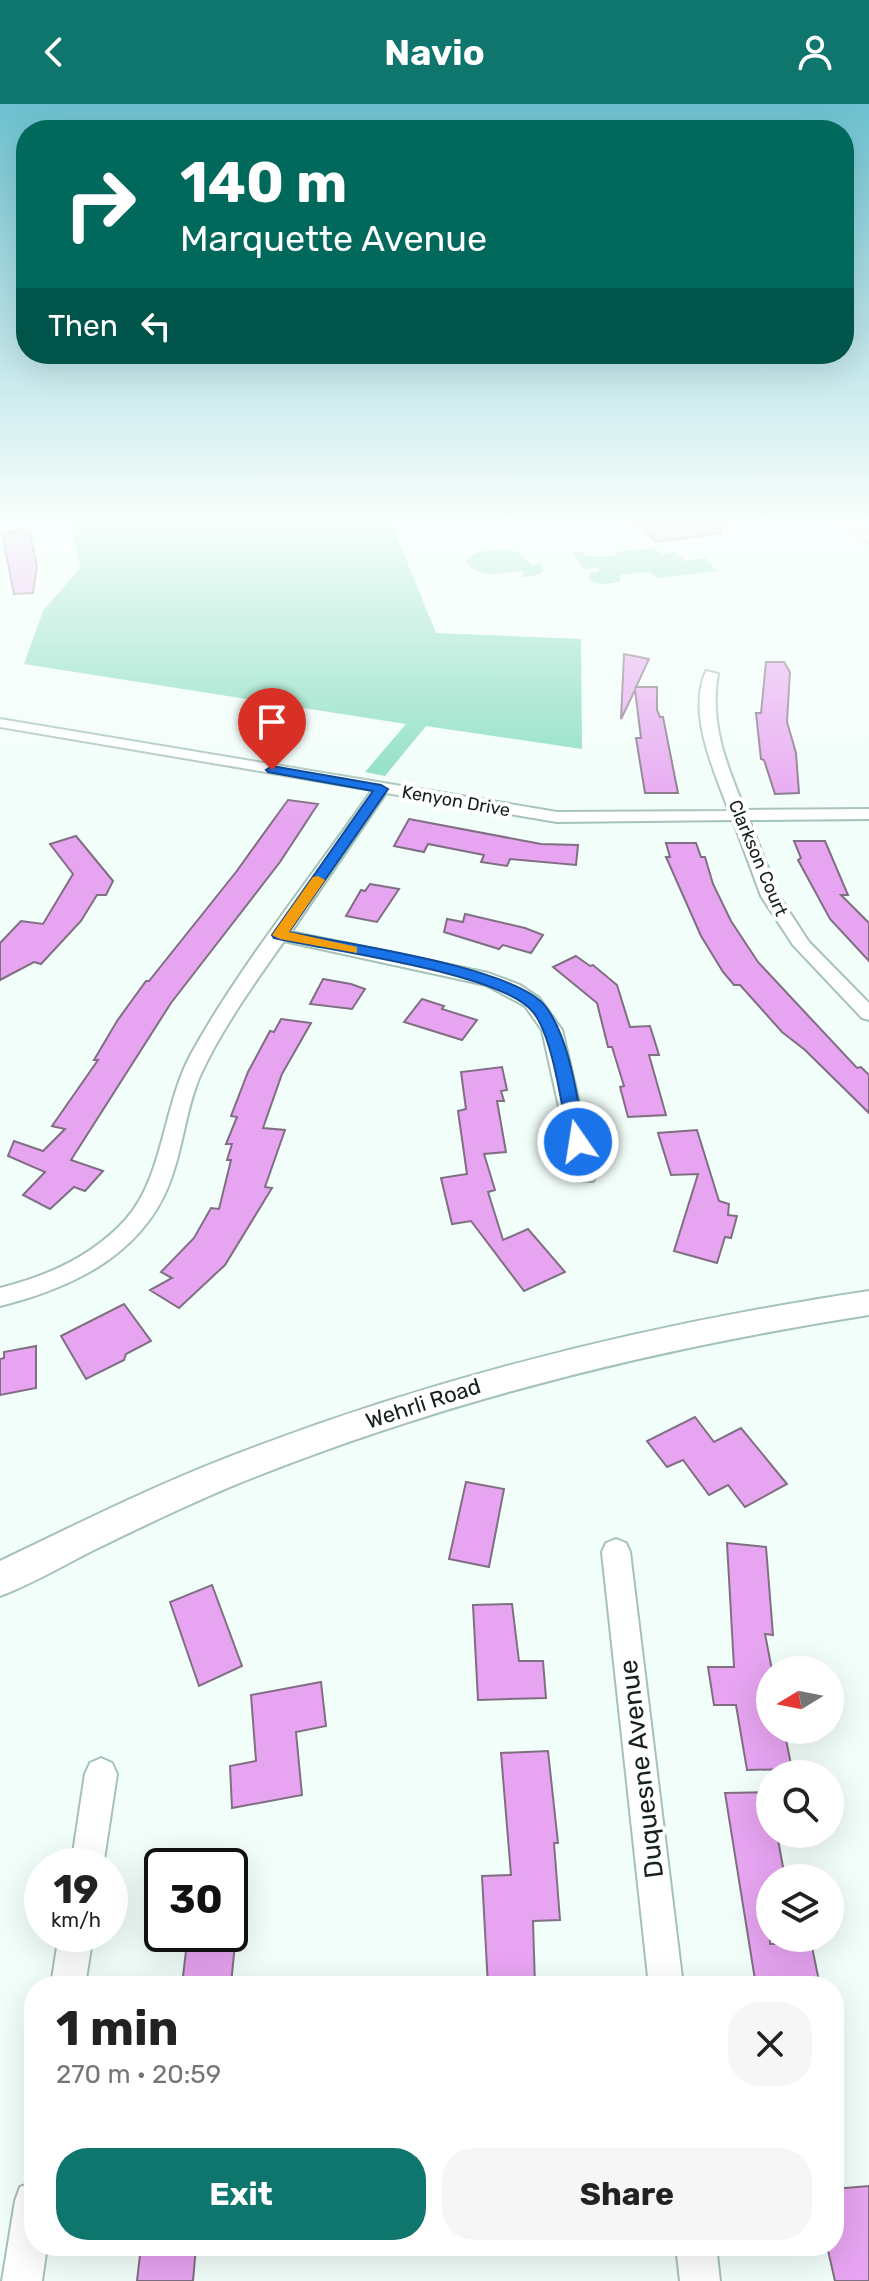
<!DOCTYPE html>
<meta charset="utf-8">
<style>
:root{--surface:#fff;--page:#f6f6f6;--text:#222;--muted:#767676;--accent:#0f766e}
body{margin:0;font-family:Rubik,sans-serif;background:var(--page);color:var(--text);height:100vh;display:flex;flex-direction:column;font-size:30px;white-space:nowrap}
*{box-sizing:border-box;margin:0}
p{font-size:26px;color:var(--muted)}
.icon{flex:none;width:44px;height:44px;fill:none;stroke:currentColor;stroke-width:2;stroke-linecap:round;stroke-linejoin:round}
.map{position:relative;flex:1;overflow:hidden}
.side{position:absolute;left:24px;top:1872px;width:820px;height:280px;display:flex;flex-direction:column;background:var(--surface);border-radius:32px;box-shadow:0 8px 32px #0002}
.side>*{flex:none}
.guide{position:absolute;left:16px;top:16px;width:838px;height:244px;border-radius:32px;box-shadow:0 8px 32px #0002;background:#00695c;color:#fff;overflow:hidden}
.needle{width:52px;rotate:260deg}
.tools{position:absolute;left:756px;top:1552px;display:grid;gap:16px}
.tools a{display:grid;place-items:center;width:88px;height:88px;border-radius:50%;background:var(--surface);box-shadow:0 8px 32px #0002;font-size:40px}
.speed{position:absolute;left:24px;top:1744px;display:flex;gap:16px;font-size:40px;font-weight:700;text-align:center}
.speed>*{display:grid;place-content:center;width:104px;height:104px;border-radius:50%;background:var(--surface);box-shadow:0 8px 32px #0002;line-height:1}
.speed small{font-size:20px;font-weight:400}
.speed .limit{border:4px solid #111;border-radius:12px;background:#fff;color:#111}
.pin{position:absolute;display:grid;place-items:center;width:68px;height:68px;color:#fff;margin:-82px -34px;border-radius:50% 50% 50% 0;rotate:-45deg;box-shadow:0 0 8px #0007}
.pin .icon{rotate:45deg}
.me{position:absolute;width:88px;margin:-44px;rotate:347deg;stroke-linejoin:round;filter:drop-shadow(0 0 6px #0008)}
.turn{display:flex;align-items:center;gap:28px;height:168px;padding:0 32px;font-size:36px}
.turn .icon{width:104px;height:104px;stroke-width:2.5}
.turn b{display:block;font-size:56px;line-height:68px}
.then{display:flex;align-items:center;height:76px;padding:0 32px;background:#0003;gap:16px;font-size:30px}
.round{display:grid;place-items:center;flex:none;width:84px;height:84px;border-radius:32px;background:var(--page)}
.headline{display:flex;align-items:center;justify-content:space-between;height:136px;padding:0 32px}
h1{font-size:48px;font-weight:700;line-height:60px}
.cta{display:flex;gap:16px;margin-top:auto;padding:16px 32px}
.cta a{flex:1;height:92px;border-radius:32px;background:var(--accent);color:#fff;font-size:32px;font-weight:700;line-height:92px;text-align:center}
.cta a+a{background:var(--page);color:var(--text)}
header{display:flex;justify-content:space-between;align-items:center;height:104px;padding:0 32px;background:var(--accent);color:#fff;font-size:36px;font-weight:700}
.map>svg:first-child{display:block}
.green{fill:#81dbbb}
.building{fill:#e7a4f1;stroke:#806f82;stroke-width:2}
.lines{fill:none;stroke-linecap:round;stroke-linejoin:round}
.minor-casing{stroke:#a5c2b7;stroke-width:4}
.tertiary-casing{stroke:#a5c2b7;stroke-width:4}
.minor{fill:#fff;fill-rule:evenodd}
.tertiary{fill:#fff;fill-rule:evenodd}
.route{fill:#1a73e8;stroke:#114b97;stroke-width:2}
.slow{fill:#f59e0b}
.labels{text-anchor:middle;stroke-width:8;stroke-linejoin:round;paint-order:stroke}
.far-street-label{font-size:18px;fill:#16211d;stroke:#fff}
.street-label{font-size:22px;fill:#16211d;stroke:#fff}
.near-street-label{font-size:26px;fill:#16211d;stroke:#fff}
</style>
<header><svg class="icon" aria-label="back" viewBox="0 0 24 24"><path d="M15 5l-7 7 7 7"/></svg>Navio<svg class="icon" aria-label="person" viewBox="0 0 24 24"><circle cx="12" cy="8" r="4"/><path d="M4 21q1-7 8-7t8 7"/></svg></header>
<div class="map">
<svg width="869" height="2177" viewBox="0 0 869 2177">
<rect width="100%" height="100%" fill="#f2fef9"/>
<g class="green">
<path d="M70,416h320l46,113 145,6 1,110 -156,-23 -41,50 -20,-4 41,-48 -382,-60 19,-53 37,-43z"/>
<path d="M654,444l7,6 13,-2 11,9 20,-3 12,13 -61,7 -6,-6 -30,3v6c-13,4 -21,4 -32,-2l3,-6 9,-2 -2,-3 -15,1 -11,-17h11l2,4h31l-1,-4z"/>
<path d="M508,446l10,2 15,14 7,-5 4,9 -4,4 -20,4 4,-5 -2,-2c-20,2 -44,10 -56,-10 9,-12 28,-11 42,-11z"/>
</g>
<g class="building">
<path d="M631,416h89l1,13 -64,9z"/>
<path d="M29,426l8,35 -4,28 -19,1 -12,-61z"/>
<path d="M624,550l25,5 -13,28h21v23l3,7h3l15,76h-33l-9,-55h5l-6,-48 -14,29z"/>
<path d="M766,558h18l6,10 -3,50 9,31 3,40 -24,1 -11,-34 -3,-1 -5,-46h5z"/>
<path d="M288,696l30,4 -38,58 -109,141 -100,157 32,11 -18,20 -11,-4 -24,22 -27,-14 22,-23 -37,-16 6,-15 29,10 22,-22 -13,-3 46,-66h-4l23,-39 29,-40h3l87,-109z"/>
<path d="M409,715l132,25 37,1 -2,20 -66,-6 -3,7 -26,-4 3,-7 -56,-11 -4,8 -30,-6z"/>
<path d="M76,732l37,45 -7,14h-9l-16,26 -40,43 -7,-2 -34,18v-37l21,-22 22,3 30,-50 -23,-30z"/>
<path d="M794,737h31l23,54h-7l28,28v38l-39,-42 -32,-59 3,-2z"/>
<path d="M666,739h30l5,14h4l8,27 18,37 27,41 99,106 4,-1 8,8v38l-64,-63 -23,-18 -42,-47h-6l-11,-13 -22,-36 -35,-79h4z"/>
<path d="M370,780l29,5 -22,33 -31,-6 15,-26 4,1z"/>
<path d="M465,810l60,14 18,7 -12,18 -28,-8 -4,4 -55,-17 3,-13 16,3z"/>
<path d="M576,852l14,10 3,-1 24,20 13,42 20,-1 9,29h-10l17,60 -38,2 -8,-30 4,-1 -12,-39h-4l-11,-44 -44,-36z"/>
<path d="M323,875l28,5 14,5 -13,20 -42,-5z"/>
<path d="M422,895l22,7 -2,3 35,11 -15,20 -58,-18z"/>
<path d="M281,915l30,4 -29,51 -19,54 22,2 -20,57 7,1 -47,77 -46,43 -29,-18 22,-12 -11,-6 33,-34 17,-30 8,1 12,-49h-4l5,-16h-6l11,-27 -6,-1 17,-44 22,-41 4,1z"/>
<path d="M502,963l5,23 -6,1 3,10h-7l9,51 -22,2 11,36 -7,2 15,48 25,-11 37,43 -41,19 -53,-70 -19,3 -11,-46 26,-4 -9,-63 8,-2 -5,-37z"/>
<path d="M697,1026l22,71 10,3 -1,11 9,1 -6,22 -6,-1 -8,26 -43,-12 24,-77 -27,1 -13,-42z"/>
<path d="M124,1200l27,37 -25,13 -2,6 -38,19 -25,-43z"/>
<path d="M36,1242v42l-36,7v-36l4,-1v-6z"/>
<path d="M695,1313l19,25 27,-14 46,56 -42,23 -17,-22 -19,10 -26,-35 -16,7 -20,-26z"/>
<path d="M466,1378l38,7 -15,78 -40,-8z"/>
<path d="M727,1439l39,4 7,88 -8,-1 7,36h-2v60h14l8,39 -45,1 -11,-65h-22l-6,-38h26z"/>
<path d="M212,1481l30,81 -43,20 -29,-84z"/>
<path d="M512,1500l7,57h24l3,37 -68,2 -5,-95z"/>
<path d="M321,1578l5,44 -30,6 6,63 -70,13 -2,-42 26,-5 -5,-66z"/>
<path d="M548,1647l10,92h-4l6,77 -27,1 2,65h-47l-6,-110 29,-1 -10,-122z"/>
<path d="M770,1688v42h7l8,44h-15v66l41,-2 9,44h-64l-31,-193z"/>
<path d="M188,1830h48l-5,50 -49,1z"/>
<path d="M869,2082v95h-34l-8,-35h7v-57z"/>
<path d="M141,2142h55l-3,35h-56z"/>
</g>
<g class="lines">
<g class="minor-casing">
<g id="minor">
<path d="M839,416h12l18,14v8z"/>
<path d="M706,567l12,3c-9,49 9,92 27,136l124,-1v10l-120,1 30,76 30,46 60,61v17l-7,-2 -69,-73 -32,-49 -28,-76 -176,2 -171,-29 -95,139 197,41 32,12 19,13 23,32 34,145 -3,6h-16l-3,-6 -32,-145 -17,-24 -39,-21 -202,-44c-30,43 -62,87 -84,135 -13,30 -16,63 -26,94 -24,81 -98,117 -174,136v-18c48,-12 93,-32 126,-69 37,-41 37,-112 64,-163 49,-90 123,-180 182,-266l-372,-63v-8l557,93 172,-1c-15,-41 -42,-97 -23,-140z"/>
<path d="M616,1435l10,4 4,9 53,434h-34l-47,-434 4,-9z"/>
<path d="M101,1654l11,5 5,11 -14,92h-32l14,-92 5,-11z"/>
<path d="M59,1830h34l-8,52h-34z"/>
<path d="M34,2078v64h13l-5,35h-40l13,-80 5,-14z"/>
<path d="M676,2142h40l4,35h-40z"/>
</g>
</g>
<g class="tertiary-casing">
<path id="tertiary" d="M869,1187v24c-212,33 -418,84 -617,163 -55,22 -107,47 -160,73 -30,15 -60,33 -92,45v-35c75,-36 149,-73 226,-103 208,-81 422,-134 643,-167z"/>
</g>
<use href="#minor" class="minor"/>
<use href="#tertiary" class="tertiary"/>
</g>
<linearGradient id="sky" x2="0" y2="1"><stop stop-color="#6dc1d0"/><stop offset="0.58" stop-color="#f9fffc"/><stop offset="1" stop-color="#f9fffc" stop-opacity="0"/></linearGradient>
<rect width="869" height="721" fill="url(#sky)"/>
<path class="route" d="M272,662l109,19 7,4 -99,143c53,11 228,35 257,75 25,34 31,94 40,135l-2,4h-13l-2,-4c-7,-33 -16,-106 -36,-130 -31,-39 -203,-61 -259,-74l-2,-3 101,-144 -105,-19 -2,-2z"/>
<path class="slow" d="M318,772l7,4 -36,52 68,15v6l-77,-14 -8,-4 41,-58z"/>
<g class="labels">
<g class="far-street-label">
<text transform="translate(456 697) rotate(10)" y="6">Kenyon Drive</text>
<text transform="translate(758 754) rotate(67)" y="6">Clarkson Court</text>
</g>
<g class="street-label">
<text transform="translate(423 1299) rotate(-18)" y="8">Wehrli Road</text>
</g>
<g class="near-street-label">
<text transform="translate(641 1665) rotate(-97)" y="9">Duquesne Avenue</text>
</g>
</g>
</svg>
<div class="tools">
<a><svg class="needle" viewBox="-14 -14 28 28"><path d="M0-13l5 13h-10z" fill="#e53935"/><path d="M0 13l5-13h-10z" fill="#767676"/></svg></a>
<a><svg class="icon" aria-label="search" viewBox="0 0 24 24"><circle cx="10" cy="10" r="6"/><path d="M15 15l6 6"/></svg></a>
<a><svg class="icon" aria-label="layers" viewBox="0 0 24 24"><path d="M12 4l9 5-9 5-9-5zM3 14l9 5 9-5"/></svg></a>
</div>
<div class="speed"><div>19<small>km/h</small></div><div class="limit">30</div></div>
<div class="pin" style="left:272px;top:666px;background:#d93025"><svg class="icon" aria-label="arrive" viewBox="0 0 24 24"><path d="M6 21V4h12l-3 4 3 4H6"/></svg></div>
<svg class="me" style="left:578px;top:1038px" viewBox="-20 -20 40 40"><circle r="17" fill="#1a73e8" stroke="#fff" stroke-width="3"/><path d="M0-11L8 9 0 5-8 9z" fill="#fff"/></svg>
<div class="guide">
<div class="turn"><svg class="icon" aria-label="right" viewBox="0 0 24 24"><path d="M7 20v-9h11M14 6l5 5-5 5"/></svg><div><b>140 m</b>Marquette Avenue</div></div>
<div class="then">Then<svg class="icon" aria-label="left" viewBox="0 0 24 24"><path d="M17 20v-9H6M10 6l-5 5 5 5"/></svg></div>
</div>
<section class="side">
<div class="headline"><div><h1>1 min</h1><p>270 m · 20:59</p></div><a class="round"><svg class="icon" aria-label="close" viewBox="0 0 24 24"><path d="M6 6l12 12M18 6L6 18"/></svg></a></div>
<div class="cta"><a>Exit</a><a>Share</a></div>
</section>
</div>
